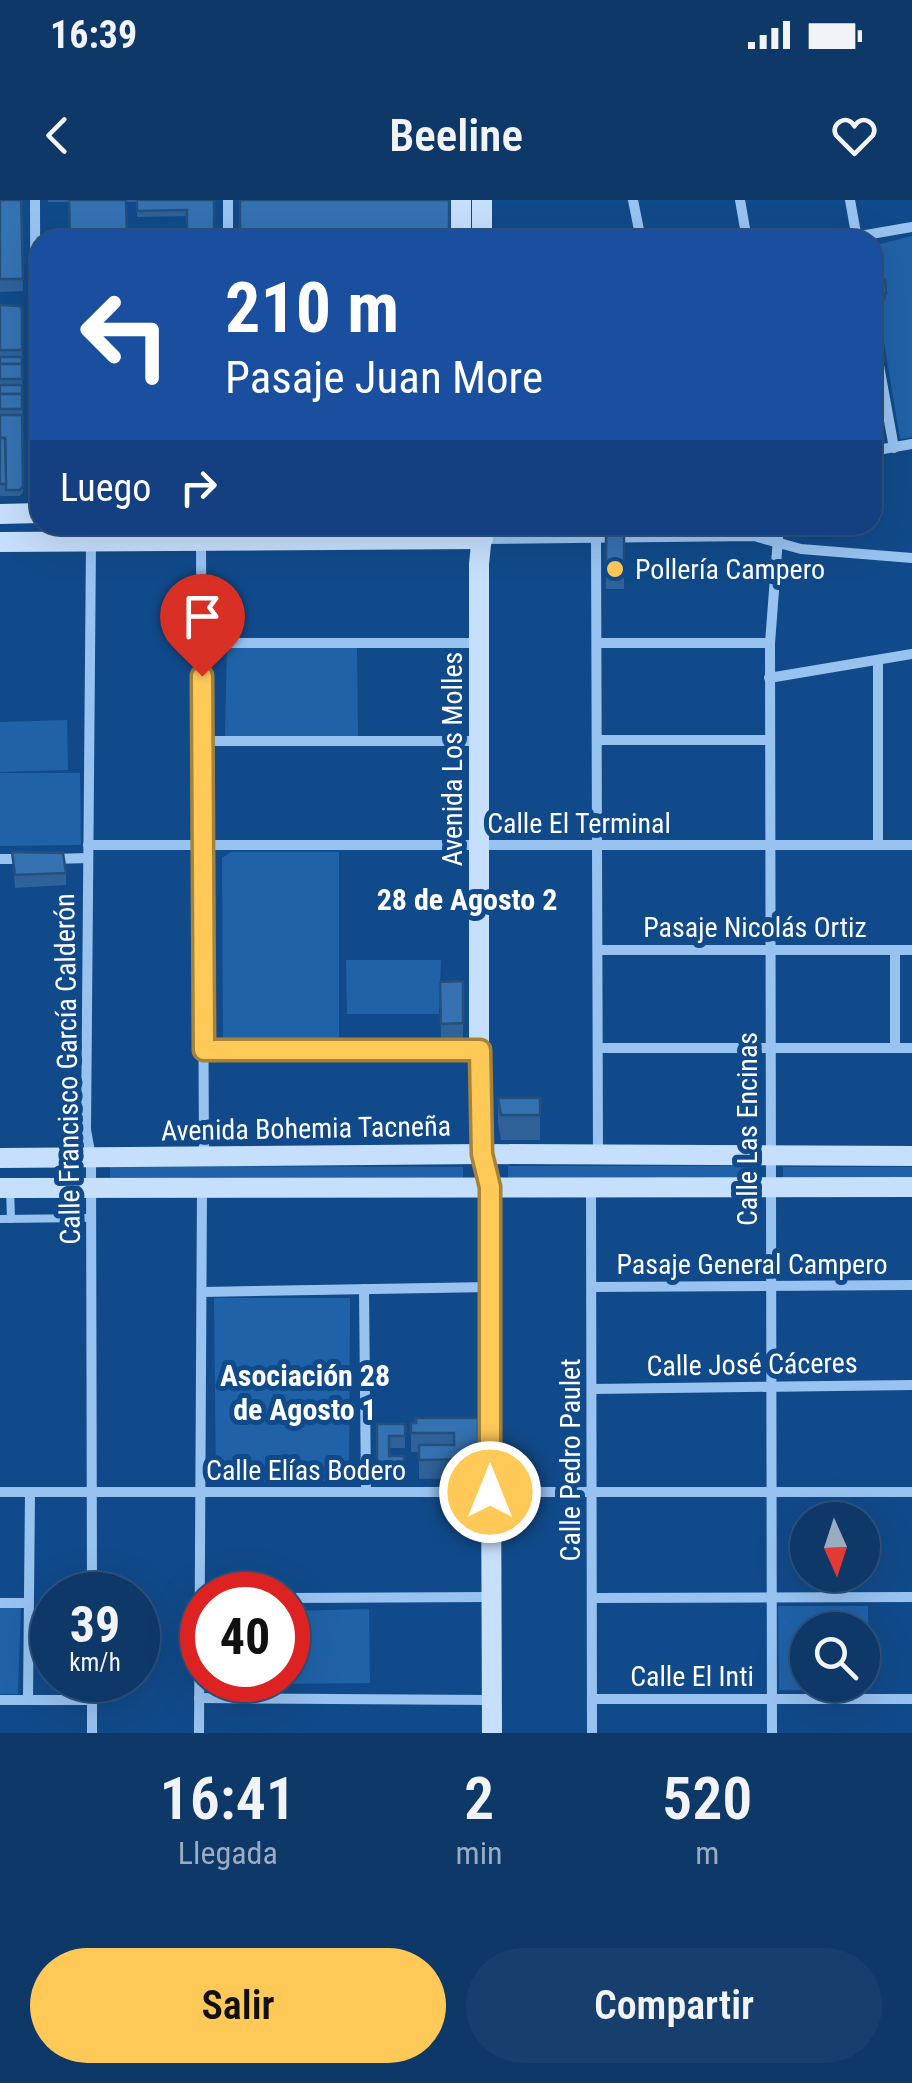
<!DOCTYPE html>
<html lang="es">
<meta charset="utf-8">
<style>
:root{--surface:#0d3868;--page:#163f6e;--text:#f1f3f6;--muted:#9aacc0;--line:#2d527c;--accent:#ffc958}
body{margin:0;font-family:"Roboto Condensed",sans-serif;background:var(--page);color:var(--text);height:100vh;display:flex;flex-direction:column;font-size:38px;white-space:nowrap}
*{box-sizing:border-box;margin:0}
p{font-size:32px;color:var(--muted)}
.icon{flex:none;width:55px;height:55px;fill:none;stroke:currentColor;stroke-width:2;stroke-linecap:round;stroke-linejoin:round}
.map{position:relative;height:1533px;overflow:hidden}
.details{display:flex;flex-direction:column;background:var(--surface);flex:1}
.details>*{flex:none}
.top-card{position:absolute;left:30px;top:30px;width:852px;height:305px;border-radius:30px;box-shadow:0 10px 40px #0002,0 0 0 2px var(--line);background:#1a4fa0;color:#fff;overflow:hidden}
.needle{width:65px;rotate:177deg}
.controls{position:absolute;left:790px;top:1302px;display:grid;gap:20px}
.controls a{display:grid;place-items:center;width:90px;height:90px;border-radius:50%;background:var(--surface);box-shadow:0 10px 40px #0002,0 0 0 2px var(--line);font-size:50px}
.speed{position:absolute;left:30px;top:1372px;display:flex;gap:20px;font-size:50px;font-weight:700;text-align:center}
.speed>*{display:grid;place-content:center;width:130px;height:130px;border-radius:50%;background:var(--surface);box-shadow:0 10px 40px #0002,0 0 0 2px var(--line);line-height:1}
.speed small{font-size:25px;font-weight:400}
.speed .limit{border:15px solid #d22;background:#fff;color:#111}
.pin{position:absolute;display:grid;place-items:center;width:85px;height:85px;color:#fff;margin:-102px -42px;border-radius:50% 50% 50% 0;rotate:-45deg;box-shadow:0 0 10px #0007}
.pin .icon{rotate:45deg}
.me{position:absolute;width:110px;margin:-55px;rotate:0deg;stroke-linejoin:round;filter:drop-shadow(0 0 8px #0008)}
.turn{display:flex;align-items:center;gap:35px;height:210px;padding:0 30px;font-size:45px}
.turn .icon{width:130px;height:130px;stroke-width:2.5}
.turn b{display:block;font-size:70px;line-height:85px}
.then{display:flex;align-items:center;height:95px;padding:0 30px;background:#0003;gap:20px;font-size:38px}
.eta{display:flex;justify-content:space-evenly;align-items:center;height:170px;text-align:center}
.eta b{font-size:60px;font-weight:600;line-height:70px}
.primary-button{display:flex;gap:20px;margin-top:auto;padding:20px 30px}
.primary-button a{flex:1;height:115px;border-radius:60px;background:var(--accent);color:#111;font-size:40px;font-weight:600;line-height:115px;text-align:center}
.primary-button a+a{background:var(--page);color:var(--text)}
.status{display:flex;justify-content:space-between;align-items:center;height:70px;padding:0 50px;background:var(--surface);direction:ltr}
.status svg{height:28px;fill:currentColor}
header{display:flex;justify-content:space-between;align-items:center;height:130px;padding:0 30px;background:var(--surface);font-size:45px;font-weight:600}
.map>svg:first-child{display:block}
.green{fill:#2062a8;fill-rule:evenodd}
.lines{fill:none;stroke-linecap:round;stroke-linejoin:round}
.lane{stroke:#98c3f1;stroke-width:8}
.street{stroke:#98c3f1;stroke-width:10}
.secondary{stroke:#c6dffc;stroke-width:20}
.wall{fill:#2e6299}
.shaded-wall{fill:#25507d}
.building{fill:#3572b2;stroke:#25507d;stroke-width:2.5}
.route-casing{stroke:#a68339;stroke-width:25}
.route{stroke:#ffc958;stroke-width:18}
.poi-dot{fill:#ffc958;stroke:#114a8a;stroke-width:4}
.labels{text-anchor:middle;stroke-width:10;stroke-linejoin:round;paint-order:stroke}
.poi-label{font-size:28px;fill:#fff;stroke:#114a8a;text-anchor:start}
.street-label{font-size:28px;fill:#fff;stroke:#114a8a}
.neighbourhood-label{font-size:30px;font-weight:bold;fill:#fff;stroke:#114a8a}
</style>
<div class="status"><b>16:39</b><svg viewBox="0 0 49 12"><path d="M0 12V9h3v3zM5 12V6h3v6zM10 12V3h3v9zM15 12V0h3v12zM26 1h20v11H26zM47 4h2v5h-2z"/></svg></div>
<header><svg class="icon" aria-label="back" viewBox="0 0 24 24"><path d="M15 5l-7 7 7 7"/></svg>Beeline<svg class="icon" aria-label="heart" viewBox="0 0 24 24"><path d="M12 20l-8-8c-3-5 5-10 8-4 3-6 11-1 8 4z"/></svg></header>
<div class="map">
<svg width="912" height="1533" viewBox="0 0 912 1533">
<rect width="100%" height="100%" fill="#114a8a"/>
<g class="green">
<path d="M912,36v201l-12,2 -27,-164 -1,-29z"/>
<path d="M227,446l130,2 1,88h-133z"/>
<path d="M67,520l1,50 -68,2v-50z"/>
<path d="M0,573h80l1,72 -81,1z"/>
<path d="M231,652h108v193l-116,1 -1,-188z"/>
<path d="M346,760h95l-2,54h-92z"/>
<path d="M110,966l353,1v14h-353z"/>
<rect x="508" y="966" width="246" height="14"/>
<rect x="783" y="967" width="129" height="13"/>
<path d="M214,1098h136l-1,183 -133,1z"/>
<path d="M0,1406h21l-3,88h-18z"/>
<path d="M778,1406h90l1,84h-90zM808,1430h54v55h-54z"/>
<path d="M369,1409l1,74 -95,1v-4h13v-69z"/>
</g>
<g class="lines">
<g class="lane">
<path d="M67,988l2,30"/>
<path d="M10,989l1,30"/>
<path d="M0,1019l91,-1"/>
</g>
<g class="street">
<path d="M35,0l1,312"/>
<path d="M228,0v40"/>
<path d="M633,0l8,40"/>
<path d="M740,0l7,40"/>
<path d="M850,0l7,39"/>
<path d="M837,40l75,-13"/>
<path d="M872,127l22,121"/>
<path d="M872,251l40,-7"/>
<path d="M596,337l2,617"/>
<path d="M483,339l271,-3 47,13 111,9"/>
<path d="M201,341l3,614"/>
<path d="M91,342l-5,588 5,27 1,438"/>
<path d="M202,443h276"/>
<path d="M598,443h172"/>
<path d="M878,460v185"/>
<path d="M769,478l143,-24"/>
<path d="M598,540h171"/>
<path d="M202,541h277"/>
<path d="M88,645h824"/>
<path d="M0,659h22"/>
<path d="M54,659l34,-1"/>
<path d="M598,750h314"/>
<path d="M895,750v98"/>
<path d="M598,848h314"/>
<path d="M204,850h274"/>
<path d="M591,987l1,546"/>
<path d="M593,1087l319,-2"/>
<path d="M364,1089l2,203"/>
<path d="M202,1092l289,-5"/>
<path d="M592,1189l320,-4"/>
<path d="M0,1292h912"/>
<path d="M288,1398l203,-1"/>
<path d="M592,1398l320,-1"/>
<path d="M0,1403h29"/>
<path d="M92,1480v53"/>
<path d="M199,1498l292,2"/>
<path d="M592,1499h320"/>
<path d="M0,1500h92"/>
<path d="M28,1500l2,-208"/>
<path d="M199,1533l3,-546"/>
<path d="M772,1533l-2,-1090 9,-118"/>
</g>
<g class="secondary">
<path d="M461,0v40"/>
<path d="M482,0v40"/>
<path d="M0,314l40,-1"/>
<path d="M483,325l-4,39v486l4,104 7,33 2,546"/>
<path d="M0,342l483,-3"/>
<path d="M0,958l483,-4 429,2"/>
<path d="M0,988l912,-1"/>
</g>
</g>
<g class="wall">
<path d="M0,0h21l2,91 -23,1z"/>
<rect x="48" y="0" width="20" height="2"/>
<path d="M69,0h145l-27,39v-23l-50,1v-15h-11l1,38h-57z"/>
<path d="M449,0v40h-209z"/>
<path d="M0,105l22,5 1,182 -3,4h-20z"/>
<path d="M624,332v57h-18v-52z"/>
<path d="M12,652l54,21v12l-51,3z"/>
<path d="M463,781v61l-22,1 -1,-61z"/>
<path d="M498,898h42v42h-39l-3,-17z"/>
<path d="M478,1218v60l-59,1v-27h-8v-29z"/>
<path d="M377,1224h28v24h-16v8h15v23h-27z"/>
</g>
<path class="shaded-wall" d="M886,93v6l-10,3v-7z"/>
<g class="building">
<path d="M0,0h21l2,79h-23z"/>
<path d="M69,0h57l1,38 -57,1z"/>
<path d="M137,0h77v40h-27v-30l-50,1z"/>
<path d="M240,0h209v40h-46v-10h-15v10h-148z"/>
<path d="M388,36l15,1v3h-15z"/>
<path d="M885,80l1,13 -10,2 -3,-12z"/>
<path d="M0,105l20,1 2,4v40h-22z"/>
<rect x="0" y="157" width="22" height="7"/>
<rect x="0" y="164" width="22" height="15"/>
<rect x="0" y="185" width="22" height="9"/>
<rect x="0" y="194" width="22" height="15"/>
<path d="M0,215h22l1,71 -3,4h-14l-1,-52h-5z"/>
<path d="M0,238h5l1,46h-6z"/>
<path d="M611,332h13v44h-18v-39z"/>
<path d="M12,652l51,1 3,20 -51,2z"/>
<path d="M463,781v42l-22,1 -1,-42z"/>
<path d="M498,898h42v17h-39z"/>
<path d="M416,1218h62v41l-59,1v-15h35v-12h-43v-10h5z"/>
<path d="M377,1224h28v12h-16v20h15v10h-27z"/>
</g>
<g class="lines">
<g class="route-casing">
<path id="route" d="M202,476l2,374h276l2,104 8,33v305"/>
</g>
<use href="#route" class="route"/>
</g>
<circle class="poi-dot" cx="615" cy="369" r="10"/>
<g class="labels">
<g class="poi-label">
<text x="635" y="379">Pollería Campero</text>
</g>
<g class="street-label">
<text transform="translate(452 559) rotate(-90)" y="10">Avenida Los Molles</text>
<text x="579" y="633">Calle El Terminal</text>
<text x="755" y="737">Pasaje Nicolás Ortiz</text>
<text transform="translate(67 869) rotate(-91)" y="10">Calle Francisco García Calderón</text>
<text transform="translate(306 928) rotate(-1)" y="10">Avenida Bohemia Tacneña</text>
<text transform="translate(747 929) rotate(-90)" y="10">Calle Las Encinas</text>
<text x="752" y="1074">Pasaje General Campero</text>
<text transform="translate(752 1164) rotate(-1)" y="10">Calle José Cáceres</text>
<text transform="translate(570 1260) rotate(-90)" y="10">Calle Pedro Paulet</text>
<text x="306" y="1280">Calle Elías Bodero</text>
<text x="692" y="1486">Calle El Inti</text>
</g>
<g class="neighbourhood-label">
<text x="467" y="710">28 de Agosto 2</text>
<text x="305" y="1186">Asociación 28<tspan x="305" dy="34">de Agosto 1</tspan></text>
</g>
</g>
</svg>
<div class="controls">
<a><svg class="needle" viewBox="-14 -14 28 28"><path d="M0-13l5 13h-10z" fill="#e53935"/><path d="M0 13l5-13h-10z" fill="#9aacc0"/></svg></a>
<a><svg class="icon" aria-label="search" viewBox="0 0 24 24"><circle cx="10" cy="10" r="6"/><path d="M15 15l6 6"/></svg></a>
</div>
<div class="speed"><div>39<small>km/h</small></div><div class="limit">40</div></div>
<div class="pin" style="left:202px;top:476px;background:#d93025"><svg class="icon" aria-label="arrive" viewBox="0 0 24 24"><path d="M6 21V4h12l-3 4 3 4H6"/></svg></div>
<svg class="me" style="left:490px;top:1292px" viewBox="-20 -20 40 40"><circle r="17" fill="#ffc958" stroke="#fff" stroke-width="3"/><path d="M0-11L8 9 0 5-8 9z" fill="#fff"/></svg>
<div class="top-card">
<div class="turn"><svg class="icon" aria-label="left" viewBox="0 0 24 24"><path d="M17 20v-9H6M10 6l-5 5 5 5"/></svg><div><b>210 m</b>Pasaje Juan More</div></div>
<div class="then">Luego<svg class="icon" aria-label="right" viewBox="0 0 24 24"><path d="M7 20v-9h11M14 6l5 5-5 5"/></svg></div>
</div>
</div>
<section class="details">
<div class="eta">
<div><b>16:41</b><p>Llegada</p></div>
<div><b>2</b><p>min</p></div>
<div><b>520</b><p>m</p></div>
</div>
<div class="primary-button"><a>Salir</a><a>Compartir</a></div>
</section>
